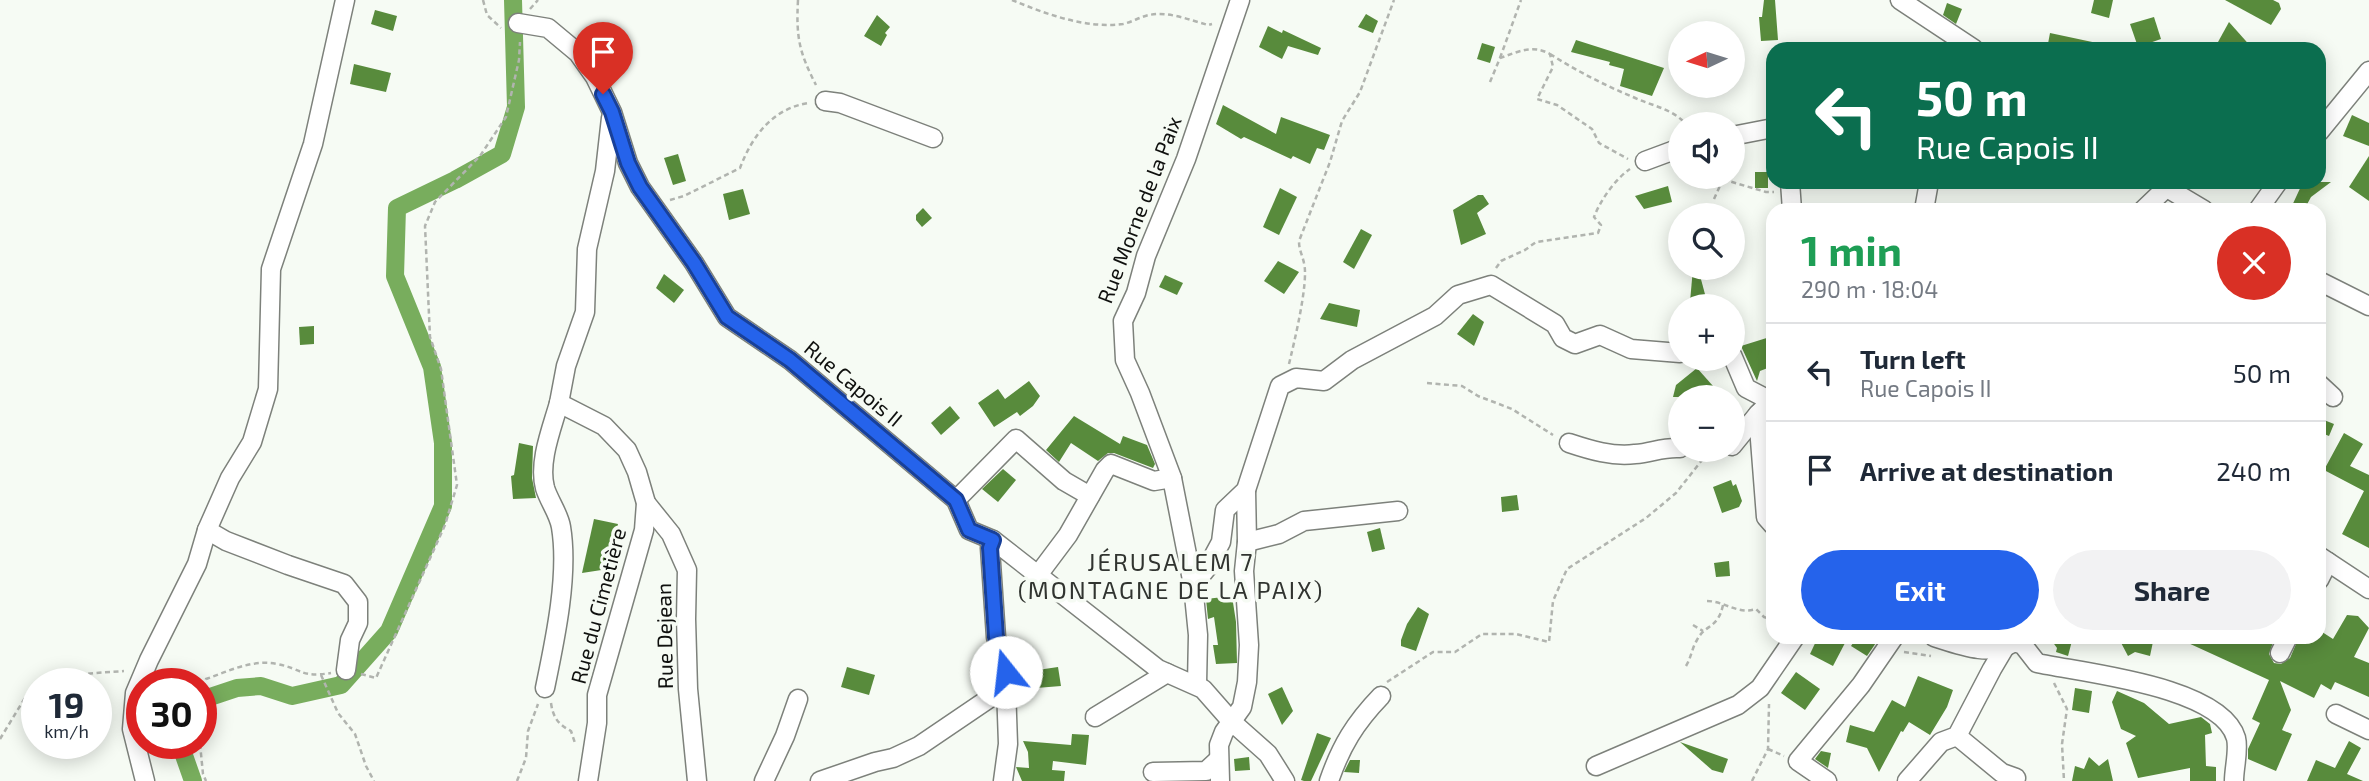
<!DOCTYPE html>
<meta charset="utf-8">
<style>
:root{--surface:#fff;--page:#f2f2f3;--text:#1f2937;--muted:#747a83;--line:#e0e1e3;--accent:#2563eb}
body{margin:0;font-family:"Exo 2",sans-serif;background:var(--page);color:var(--text);height:100vh;display:flex;flex-direction:column;font-size:26px;white-space:nowrap}
*{box-sizing:border-box;margin:0}
p{font-size:23px;color:var(--muted)}
.icon{flex:none;width:38px;height:38px;fill:none;stroke:currentColor;stroke-width:2;stroke-linecap:round;stroke-linejoin:round}
.map{position:relative;flex:1;overflow:hidden}
.side{position:absolute;left:1766px;top:203px;width:560px;height:441px;display:flex;flex-direction:column;background:var(--surface);border-radius:21px;box-shadow:0 4px 18px #0003}
.side>*{flex:none}
.guide{position:absolute;left:1766px;top:42px;width:560px;height:147px;border-radius:21px;box-shadow:0 4px 18px #0003;background:#0b6e4f;color:#fff;overflow:hidden}
.needle{width:46px;rotate:266deg}
.controls{position:absolute;left:1668px;top:21px;display:grid;gap:14px}
.controls a{display:grid;place-items:center;width:77px;height:77px;border-radius:50%;background:var(--surface);box-shadow:0 4px 18px #0003;font-size:35px}
.speed{position:absolute;left:21px;top:668px;display:flex;gap:14px;font-size:35px;font-weight:700;text-align:center}
.speed>*{display:grid;place-content:center;width:91px;height:91px;border-radius:50%;background:var(--surface);box-shadow:0 4px 18px #0003;line-height:1}
.speed small{font-size:18px;font-weight:400}
.speed .limit{border:10px solid #d22;background:#fff;color:#111}
.pin{position:absolute;display:grid;place-items:center;width:60px;height:60px;color:#fff;margin:-72px -30px;border-radius:50% 50% 50% 0;rotate:-45deg;box-shadow:0 0 7px #0007}
.pin .icon{rotate:45deg}
.me{position:absolute;width:77px;margin:-38px;rotate:344deg;stroke-linejoin:round;filter:drop-shadow(0 0 5px #0008)}
.turn{display:flex;align-items:center;gap:24px;height:147px;padding:0 35px;font-size:32px}
.turn .icon{width:91px;height:91px;stroke-width:2.5}
.turn b{display:block;font-size:49px;line-height:60px}
.round{display:grid;place-items:center;flex:none;width:74px;height:74px;border-radius:37px;background:var(--page)}
.overview{display:flex;align-items:center;justify-content:space-between;height:119px;padding:0 35px}
h1{font-size:42px;font-weight:700;line-height:52px;color:#1e9e55}
.primary-button{display:flex;gap:14px;margin-top:auto;padding:14px 35px}
.primary-button a{flex:1;height:80px;border-radius:42px;background:var(--accent);color:#fff;font-size:28px;font-weight:700;line-height:80px;text-align:center}
.primary-button a+a{background:var(--page);color:var(--text)}
ul{padding:0;list-style:none}
li{display:flex;align-items:center;gap:21px;height:98px;padding:0 35px;border-top:2px solid var(--line)}
li div{flex:1}
li b{display:block;font-size:26px}
li em{font-style:normal}
.map>svg:first-child{display:block}
.lines{fill:none;stroke-linecap:round;stroke-linejoin:round}
.canal{stroke:#78ad5d;stroke-width:18}
.building{fill:#588b3c}
.minor-casing{stroke:#7d817b;stroke-width:21}
.path{stroke:#b1b4af;stroke-width:2.5;stroke-dasharray:5 3.5;stroke-linecap:butt}
.minor{stroke:#fff;stroke-width:18}
.route-casing{stroke:#184099;stroke-width:18}
.route{stroke:#2563eb;stroke-width:12}
.labels{text-anchor:middle;stroke-width:7;stroke-linejoin:round;paint-order:stroke}
.street-label{font-size:21px;fill:#0f100e;stroke:#f6fbf4}
.quarter-label{font-size:24px;letter-spacing:2px;fill:#313430;stroke:#f6fbf4}
</style>
<div class="map">
<svg width="2369" height="781" viewBox="0 0 2369 781">
<rect width="100%" height="100%" fill="#f6fbf4"/>
<g class="lines">
<g class="canal">
<path d="M201,700l36,-12 24,-2 31,10 49,-11 48,-54 54,-125v-63l-11,-76 -37,-91 2,-68 58,-28 47,-26 14,-47 -3,-107"/>
<path d="M180,744l13,37"/>
</g>
</g>
<g class="building">
<path d="M1764,0h11l3,40 -17,1 -2,-24h3z"/>
<path d="M2094,0h19l-4,18 -18,-5z"/>
<path d="M2225,0h48l6,3 2,6 -10,16z"/>
<path d="M1947,3l15,6 -6,15 -13,-9z"/>
<path d="M375,10l22,6 -4,15 -22,-7z"/>
<path d="M1366,14l12,7 -5,12 -15,-6z"/>
<path d="M877,15l13,12 -5,6 2,2 -6,11 -17,-10z"/>
<path d="M2154,17l7,22 -23,8 -8,-23z"/>
<path d="M2229,22l24,27h-28l-7,-7z"/>
<path d="M1268,26l14,7 1,-3 38,18 -3,7 -30,-9 -6,13 -23,-12z"/>
<path d="M2050,33l47,10 -1,6h-49z"/>
<path d="M1576,40l88,28 -12,28 -32,-10 4,-17 -15,-4 1,-3 -39,-10z"/>
<path d="M1482,43l13,4 -5,16 -13,-4z"/>
<path d="M354,64l37,9 -5,19 -36,-8z"/>
<path d="M1223,105l53,29 5,-17 49,18 -6,15 -7,-2 -7,16 -17,-8 -2,3 -47,-22 -3,2 -25,-15z"/>
<path d="M2352,115l17,8v23l-26,-10z"/>
<path d="M678,154l8,27 -13,4 -9,-27z"/>
<path d="M2369,156v45l-20,-14z"/>
<rect x="1755" y="172" width="13" height="16"/>
<path d="M2303,182h28l-20,15 -7,13h-14z"/>
<path d="M1668,186l4,16 -28,7 -9,-13z"/>
<path d="M1280,188l17,9 -18,38 -16,-8z"/>
<path d="M743,189l7,25 -21,6 -6,-26z"/>
<path d="M1478,195h5l6,9 -12,9 9,21 -25,11 -8,-35z"/>
<path d="M923,208l9,10 -10,9 -6,-7v-5z"/>
<path d="M1361,229l11,6 -18,34 -11,-7z"/>
<path d="M1278,261l21,11 -15,22 -20,-13z"/>
<path d="M1693,268h5l8,30 -16,4z"/>
<path d="M664,274l20,16 -10,13 -18,-15z"/>
<path d="M1165,275l18,8 -6,12 -18,-8z"/>
<path d="M1329,303l31,7 -3,17 -37,-8z"/>
<path d="M1473,314l11,8 -10,24 -17,-12z"/>
<path d="M314,326v18l-14,1 -1,-18z"/>
<path d="M1773,336v30l-13,5 -3,10 -16,-35z"/>
<path d="M1697,368l16,18 1,11h-41l3,-12z"/>
<path d="M1029,381l11,15 -7,10 -13,10 -3,-4 -23,15 -16,-24 20,-14 7,10z"/>
<path d="M950,406l10,12 -19,17 -10,-12z"/>
<path d="M1074,416l46,28 3,-8 24,9 8,19 -2,4 -39,-15h-6l-10,8 -27,-18 -12,19 -13,-12z"/>
<path d="M2319,418l15,6 -5,12 -10,-4z"/>
<path d="M2344,433l19,11 -13,22 19,9v73l-27,-14 22,-43 -40,-21z"/>
<path d="M519,443l14,3 -1,32 4,20 -23,1 -2,-23 3,-1z"/>
<path d="M1003,469l13,11 -18,22 -16,-13z"/>
<path d="M1731,480l2,6 3,-2 6,17 -3,6 -17,6 -9,-26z"/>
<path d="M1517,495l2,15 -17,2 -1,-15z"/>
<path d="M594,519l24,5 -10,45 -26,4z"/>
<path d="M1380,528l5,21 -13,3 -5,-20z"/>
<path d="M1729,561l1,15 -14,1 -2,-14z"/>
<path d="M1232,596l4,26 1,41 -21,1 -3,-19h5l-4,-28 -6,2 -2,-20z"/>
<path d="M1418,607l11,7 -13,37 -15,-5v-6l6,-16z"/>
<path d="M2347,615l11,1 11,12 -15,29 15,6v34l-34,-15 -4,8 -10,-6 -7,14 -34,-17 11,29 -9,20 10,4 -16,37 -28,-12v-10l12,-26 -8,-4 17,-39 -94,-43h100l-6,17 5,9 7,1 9,-6 9,-21h20v-7l14,9z"/>
<path d="M1818,637h17l10,6 -12,23 -23,-12z"/>
<path d="M1857,637h23l-13,19 -16,-10z"/>
<path d="M2049,637h24l-5,19 -12,-4 1,-4z"/>
<path d="M2118,637h36l-4,19 -15,-4 -7,4z"/>
<path d="M847,667l28,8 -6,20 -28,-8z"/>
<path d="M1058,667l3,19 -37,3v-17z"/>
<path d="M1796,672l24,17 -15,21 -24,-17z"/>
<path d="M1918,676l35,14 -6,17 -17,28 -21,-13 -6,10 -2,-1 -22,41 -12,-24 -21,-6 4,-17 24,7 18,-32 13,7z"/>
<path d="M1282,687l11,24 -11,14 -14,-31z"/>
<path d="M2075,688l17,3 -3,22 -17,-3z"/>
<path d="M2117,691l27,12 25,21 32,-7 9,7 2,9 -7,2 1,31 10,1v14h-26v-13l-52,10 -12,-35 10,-7 -15,-7 -9,-27z"/>
<path d="M1317,733l14,5 -20,43h-7l-3,-1z"/>
<path d="M1072,734l17,1 -3,30 -33,-4 -1,9 13,1 -1,10h-42l-6,-14 13,1 -1,-16 -5,-11 48,4z"/>
<path d="M2349,741l12,7 -14,26 16,7h-56l9,-21 19,8z"/>
<path d="M1680,742l48,17 -5,14 -11,-3z"/>
<path d="M1821,751l10,2 -3,15 -13,-9z"/>
<path d="M1249,757l1,13 -15,1 -1,-12z"/>
<path d="M2089,757l10,9 9,-7 5,22h-41l3,-15 9,3z"/>
<path d="M1350,760h10l-1,13 -15,-1z"/>
</g>
<g class="lines">
<g class="minor-casing">
<g id="minor">
<path d="M1900,0l74,49"/>
<path d="M518,23l30,5 30,25 17,24 17,35 16,51 12,24 54,76 33,54 63,43 166,140 13,30 24,10 165,129 45,20 29,33 36,32 17,27"/>
<path d="M825,101l15,2 93,35"/>
<path d="M2319,132l50,-61"/>
<path d="M1732,136l41,-8"/>
<path d="M1645,161l35,-13"/>
<path d="M1790,182l2,28"/>
<path d="M2157,182l47,28"/>
<path d="M1924,210l5,-28"/>
<path d="M2143,210l22,-21"/>
<path d="M2258,210l20,-28"/>
<path d="M2319,281l50,25"/>
<path d="M1732,355l14,33 25,13 -13,13 8,103 7,8"/>
<path d="M2319,384l14,13"/>
<path d="M1569,443c21,7 44,14 66,11 17,-1 26,-7 45,-6"/>
<path d="M1732,446l26,-32"/>
<path d="M956,500l60,-61 48,42 26,15"/>
<path d="M646,503l25,31 16,36 -1,49 2,70 9,92"/>
<path d="M207,530l19,11 62,24 56,19 14,18v21l-8,17 -4,30"/>
<path d="M1247,542l32,-8 25,-13 94,-10"/>
<path d="M2319,556l50,33"/>
<path d="M1038,575l30,-40 37,-65 6,-6 43,17 18,-3"/>
<path d="M2319,580l9,-18"/>
<path d="M1193,585l14,-17 14,-26 4,-32 21,-20 34,-104 16,-8 28,3 28,-21 83,-44 23,-21 33,-10 64,39 8,14 12,6 25,-9 31,14 49,4"/>
<path d="M1934,637c28,9 55,20 81,5l8,3 14,18c46,10 184,23 199,75 3,12 -2,30 -2,43"/>
<path d="M2280,653l8,-16"/>
<path d="M1197,684l1,-49 -5,-50 -21,-107 -32,-85 -15,-33 -2,-39 13,-28 10,-37 40,-97 54,-159"/>
<path d="M545,688c10,-48 24,-113 16,-161 -2,-13 -12,-26 -16,-39 -7,-26 7,-60 14,-85"/>
<path d="M2336,714l33,16"/>
<path d="M1095,717l72,-44"/>
<path d="M1957,736l45,37 14,5"/>
<path d="M1596,766l142,-61 22,-17 35,-51"/>
<path d="M1153,772l53,-1 12,-11"/>
<path d="M145,781l-13,-52 3,-36 14,-33 48,-96 10,-34 23,-52 22,-36 16,-53 3,-120 42,-125 32,-144"/>
<path d="M588,781l9,-58v-28l47,-165 2,-27 -9,-31 -10,-22 -23,-24 -45,-23 7,-37 19,-54 2,-63 18,-78 6,-53"/>
<path d="M764,781l21,-45 13,-37"/>
<path d="M820,781l55,-19 18,-4 26,-12 87,-59v-15l-10,-35 -6,-89 3,-8"/>
<path d="M1003,781l5,-37 -2,-57"/>
<path d="M1220,781l-1,-36 5,-13 18,-25 5,-25 2,-37 -5,-74 3,-29 -1,-52"/>
<path d="M1329,781c12,-35 26,-58 52,-85"/>
<path d="M1827,781l-29,-20 63,-76 33,-48"/>
<path d="M1907,781l34,-39 16,-6 35,-67 16,-27"/>
</g>
</g>
<g class="path">
<path d="M483,0l4,15 14,13"/>
<path d="M798,0c-2,37 1,52 18,85"/>
<path d="M1012,0c34,14 74,29 111,24 9,-2 17,-7 26,-9 19,-4 41,5 59,10l4,-1"/>
<path d="M530,9l8,-9"/>
<path d="M1550,54c27,17 54,31 83,43 19,9 38,11 53,27"/>
<path d="M1500,58l21,-58"/>
<path d="M1490,82l10,-24c18,-6 32,-14 50,-4l3,13 -16,32 20,6 35,24 7,14 29,16"/>
<path d="M1715,177l51,15h8"/>
<path d="M1714,199l10,-22"/>
<path d="M670,200l14,-4 56,-28c12,-32 33,-60 69,-65"/>
<path d="M1496,268l5,-7 24,-11 11,-8 62,-9 3,-8 -7,-8c6,-16 21,-38 36,-48"/>
<path d="M1289,364c5,-21 20,-82 15,-101 -2,-9 -5,-13 -5,-22l31,-79 12,-41 18,-29 34,-92"/>
<path d="M1427,383l35,3 16,10 34,13 41,26"/>
<path d="M1707,601c17,0 31,14 49,8l8,8 9,3"/>
<path d="M1693,625l10,6"/>
<path d="M1904,652l27,4"/>
<path d="M1686,666c5,-8 6,-18 11,-26 8,-16 21,-11 26,-35"/>
<path d="M361,674l15,4 69,-153 12,-40 -16,-116 -11,-32 -5,-111 10,-24 45,-46 26,-39 13,-57 1,-18"/>
<path d="M321,675l17,38 17,21 11,32 8,15"/>
<path d="M1387,682l46,-30h22l27,-18h34l33,8 4,-41 14,-32 79,-51 30,-25 34,-43"/>
<path d="M2054,683l13,26 -5,35 2,37"/>
<path d="M47,684c24,-11 51,-11 77,-13"/>
<path d="M201,696l5,-17c23,-8 46,-20 71,-15 26,5 23,14 54,9"/>
<path d="M551,703c2,15 8,22 20,28l4,12"/>
<path d="M0,739l28,-46 9,-4"/>
<path d="M200,744l3,30 3,7"/>
<path d="M1768,749l16,7"/>
<path d="M517,781l9,-23 2,-27 10,-27"/>
<path d="M1752,781l16,-32 1,-45"/>
</g>
<use href="#minor" class="minor"/>
</g>
<g class="lines">
<g class="route-casing">
<path id="route" d="M603,94l9,18 16,51 12,24 54,76 33,54 63,43 166,140 13,30 24,10 -3,8 6,89 10,35"/>
</g>
<use href="#route" class="route"/>
</g>
<g class="labels">
<g class="street-label">
<text transform="translate(1140 210) rotate(-69)" y="7">Rue Morne de la Paix</text>
<text transform="translate(853 384) rotate(40)" y="7">Rue Capois II</text>
<text transform="translate(599 606) rotate(-75)" y="7">Rue du Cimetière</text>
<text transform="translate(665 636) rotate(-91)" y="7">Rue Dejean</text>
</g>
<g class="quarter-label">
<text x="1171" y="571">JÉRUSALEM 7<tspan x="1171" dy="28">(MONTAGNE DE LA PAIX)</tspan></text>
</g>
</g>
</svg>
<div class="controls">
<a><svg class="needle" viewBox="-14 -14 28 28"><path d="M0-13l5 13h-10z" fill="#e53935"/><path d="M0 13l5-13h-10z" fill="#747a83"/></svg></a>
<a><svg class="icon" aria-label="sound" viewBox="0 0 24 24"><path d="M4 9h4l5-4v14l-5-4H4zM17 9q2 3 0 6"/></svg></a>
<a><svg class="icon" aria-label="search" viewBox="0 0 24 24"><circle cx="10" cy="10" r="6"/><path d="M15 15l6 6"/></svg></a>
<a>+</a>
<a>−</a>
</div>
<div class="speed"><div>19<small>km/h</small></div><div class="limit">30</div></div>
<div class="pin" style="left:603px;top:94px;background:#d93025"><svg class="icon" aria-label="arrive" viewBox="0 0 24 24"><path d="M6 21V4h12l-3 4 3 4H6"/></svg></div>
<svg class="me" style="left:1006px;top:672px" viewBox="-20 -20 40 40"><circle r="19" fill="#fff"/><path d="M0-13L10 11 0 6-10 11z" fill="#2563eb"/></svg>
<div class="guide">
<div class="turn"><svg class="icon" aria-label="left" viewBox="0 0 24 24"><path d="M17 20v-9H6M10 6l-5 5 5 5"/></svg><div><b>50 m</b>Rue Capois II</div></div>
</div>
<section class="side">
<div class="overview"><div><h1>1 min</h1><p>290 m · 18:04</p></div><a class="round" style="background:#d93025;color:#fff"><svg class="icon" aria-label="close" viewBox="0 0 24 24"><path d="M6 6l12 12M18 6L6 18"/></svg></a></div>
<ul>
<li><svg class="icon" aria-label="left" viewBox="0 0 24 24"><path d="M17 20v-9H6M10 6l-5 5 5 5"/></svg><div><b>Turn left</b><p>Rue Capois II</p></div><em>50 m</em></li>
<li><svg class="icon" aria-label="arrive" viewBox="0 0 24 24"><path d="M6 21V4h12l-3 4 3 4H6"/></svg><div><b>Arrive at destination</b></div><em>240 m</em></li>
</ul>
<div class="primary-button"><a>Exit</a><a>Share</a></div>
</section>
</div>
